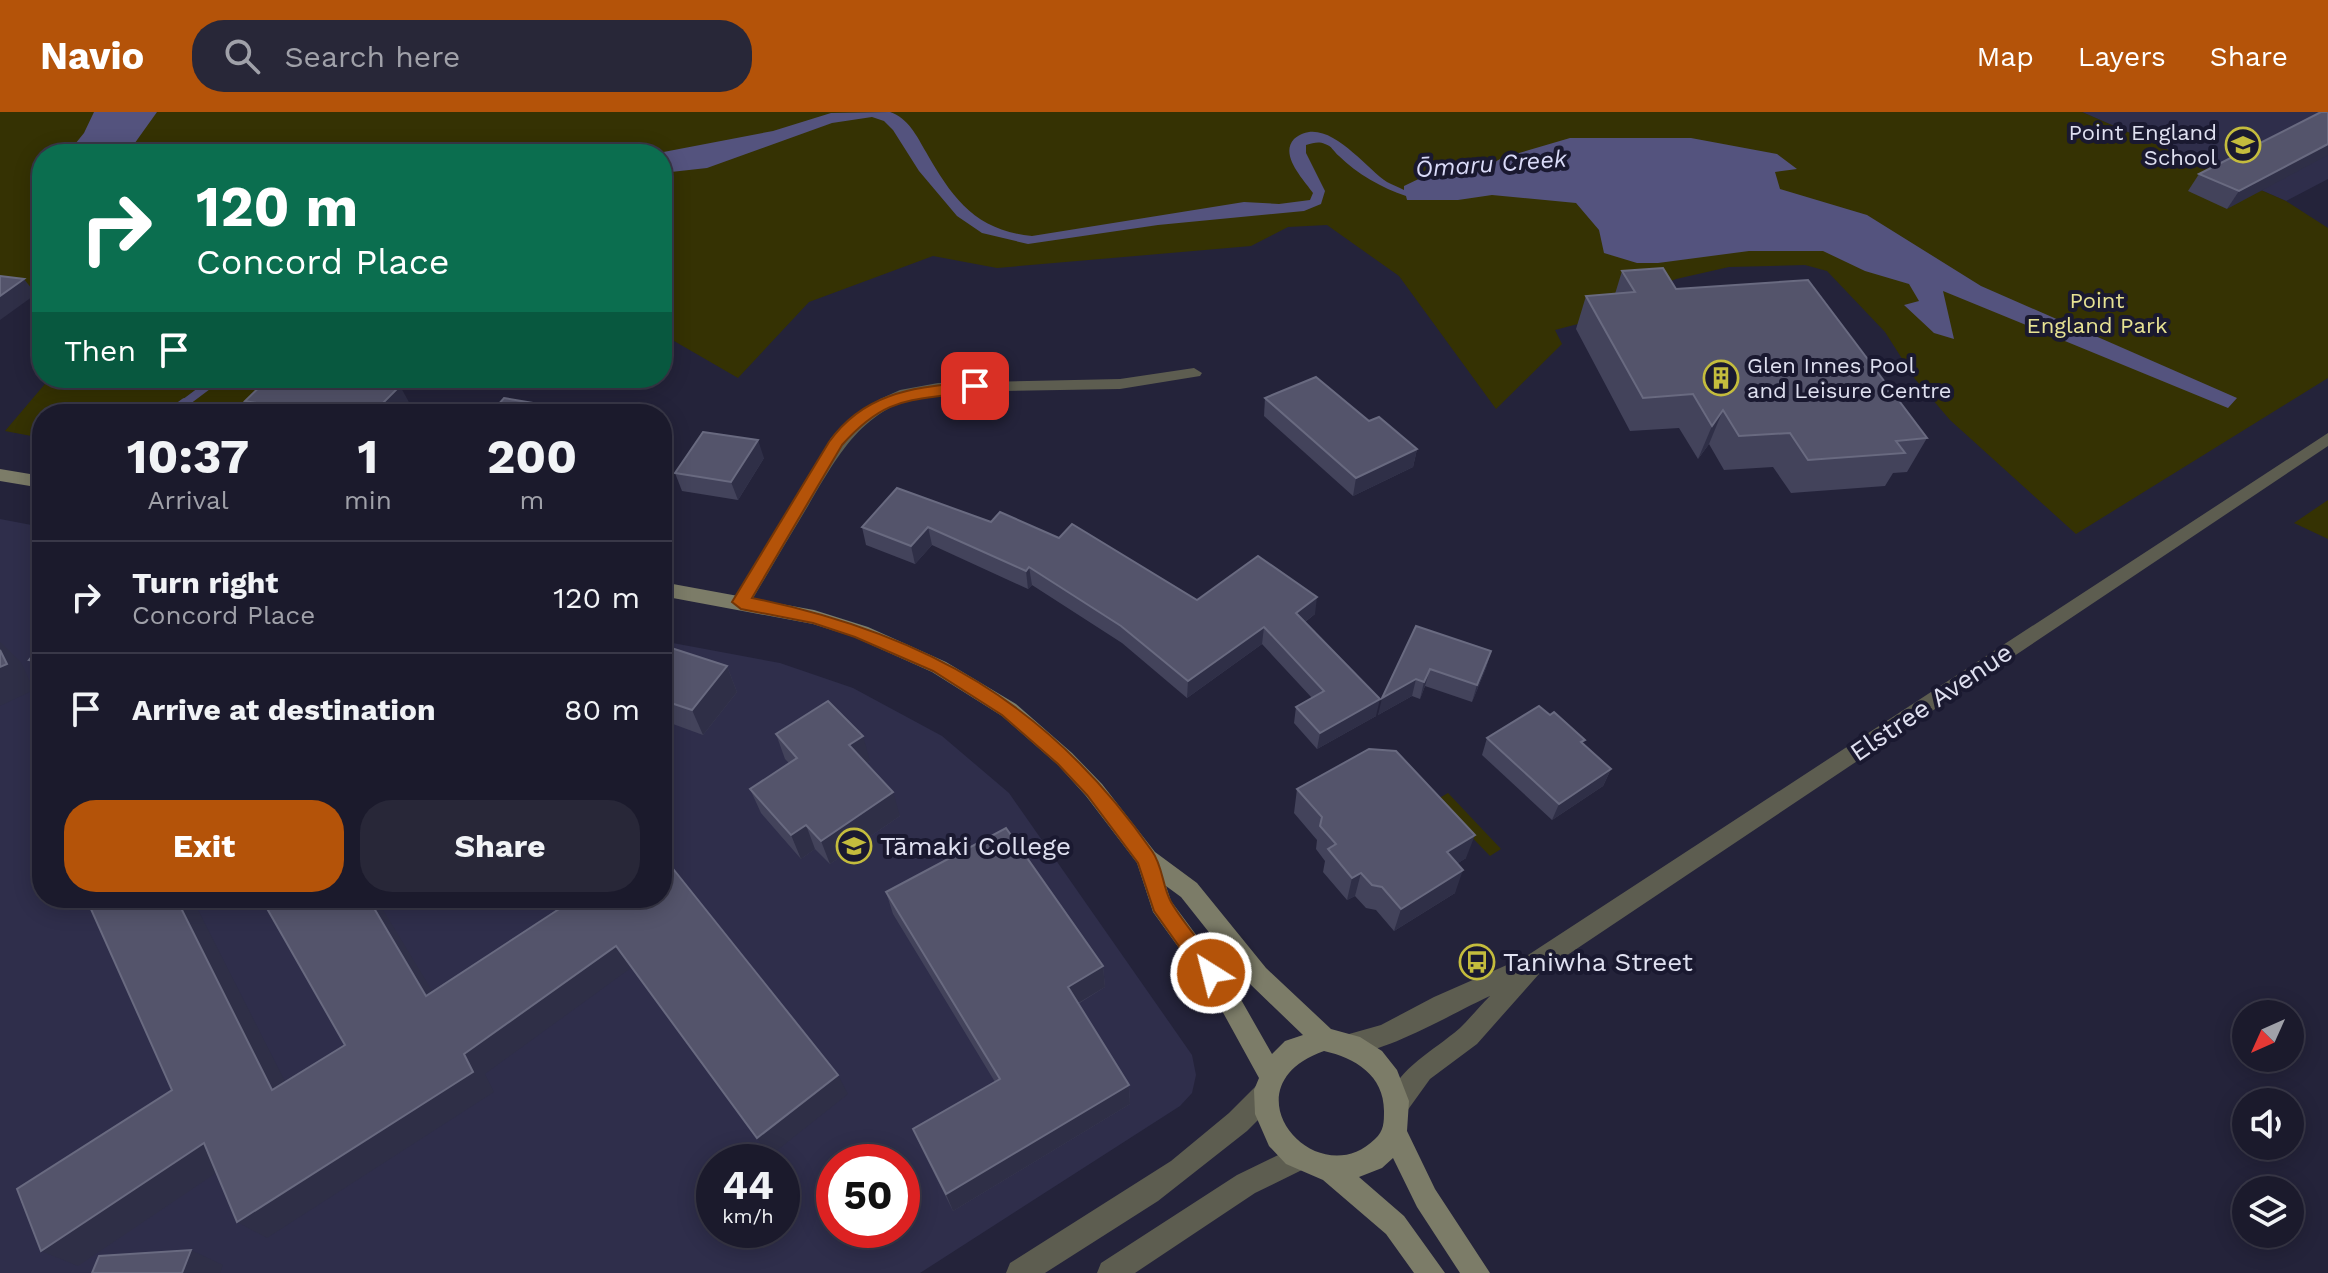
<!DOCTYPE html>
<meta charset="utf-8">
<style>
:root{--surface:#1b1a2c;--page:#282738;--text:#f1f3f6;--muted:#a0a1a9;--line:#393848;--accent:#b45309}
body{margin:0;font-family:"Work Sans",sans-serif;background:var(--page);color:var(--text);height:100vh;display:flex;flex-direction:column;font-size:30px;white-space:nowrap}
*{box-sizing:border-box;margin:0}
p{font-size:26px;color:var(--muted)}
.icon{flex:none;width:44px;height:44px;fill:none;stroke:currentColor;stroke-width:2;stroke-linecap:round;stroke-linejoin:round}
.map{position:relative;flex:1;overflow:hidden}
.side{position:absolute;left:32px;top:292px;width:640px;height:504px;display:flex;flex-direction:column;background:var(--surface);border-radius:32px;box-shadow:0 4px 20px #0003,0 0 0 2px var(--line)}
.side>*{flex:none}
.top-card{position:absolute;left:32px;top:32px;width:640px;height:244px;border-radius:32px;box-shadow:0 4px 20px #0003,0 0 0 2px var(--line);background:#0b6e4f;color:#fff;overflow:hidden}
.needle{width:52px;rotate:225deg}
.fabs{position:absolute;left:2232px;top:888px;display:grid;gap:16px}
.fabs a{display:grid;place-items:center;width:72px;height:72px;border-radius:50%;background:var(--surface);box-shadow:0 4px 20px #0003,0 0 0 2px var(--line);font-size:40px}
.speed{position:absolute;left:696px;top:1032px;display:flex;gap:16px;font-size:40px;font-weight:700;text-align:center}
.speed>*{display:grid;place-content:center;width:104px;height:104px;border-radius:50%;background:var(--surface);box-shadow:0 4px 20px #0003,0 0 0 2px var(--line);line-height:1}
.speed small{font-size:20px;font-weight:400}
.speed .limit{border:12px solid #d22;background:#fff;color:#111}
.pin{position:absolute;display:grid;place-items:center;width:68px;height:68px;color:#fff;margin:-34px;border-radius:16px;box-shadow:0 4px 12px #0006}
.me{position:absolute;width:88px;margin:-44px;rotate:324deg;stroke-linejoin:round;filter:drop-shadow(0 0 6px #0008)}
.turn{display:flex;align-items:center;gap:28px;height:168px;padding:0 32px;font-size:36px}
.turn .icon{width:104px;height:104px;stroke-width:2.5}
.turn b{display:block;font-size:56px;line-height:68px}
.then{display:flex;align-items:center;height:76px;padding:0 32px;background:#0003;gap:16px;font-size:30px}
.eta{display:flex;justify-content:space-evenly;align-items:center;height:136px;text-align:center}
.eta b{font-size:48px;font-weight:700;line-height:56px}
.action{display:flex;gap:16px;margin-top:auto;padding:16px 32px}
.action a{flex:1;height:92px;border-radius:32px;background:var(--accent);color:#fff;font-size:32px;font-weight:700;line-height:92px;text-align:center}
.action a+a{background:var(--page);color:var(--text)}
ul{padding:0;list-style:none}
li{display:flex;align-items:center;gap:24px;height:112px;padding:0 32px;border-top:2px solid var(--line)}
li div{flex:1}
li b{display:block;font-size:30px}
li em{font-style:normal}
header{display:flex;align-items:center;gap:48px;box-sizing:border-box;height:112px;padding:0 40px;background:var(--accent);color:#fff}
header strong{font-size:38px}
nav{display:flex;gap:44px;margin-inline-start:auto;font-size:28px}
.search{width:560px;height:72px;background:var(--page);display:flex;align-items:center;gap:20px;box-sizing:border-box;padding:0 28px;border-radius:32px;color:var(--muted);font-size:30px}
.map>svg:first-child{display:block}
.built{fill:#2f2e4b;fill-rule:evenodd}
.green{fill:#353203}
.water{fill:#54537e}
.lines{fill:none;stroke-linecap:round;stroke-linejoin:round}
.stream-far1{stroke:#54537e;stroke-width:8}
.stream{stroke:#54537e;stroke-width:10}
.minor{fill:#5d5d50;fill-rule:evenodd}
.tertiary{fill:#5d5d50;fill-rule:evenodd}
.secondary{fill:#7c7c68;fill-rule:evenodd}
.wall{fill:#43435b}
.shaded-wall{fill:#2f2f47}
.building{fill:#54546b;stroke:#696a80;stroke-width:2}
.route{fill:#b45309;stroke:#753606;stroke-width:2}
.labels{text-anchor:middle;stroke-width:8;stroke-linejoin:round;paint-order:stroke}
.far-poi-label{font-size:22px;fill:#dfe0f0;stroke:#1a1930;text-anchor:end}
.far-park-label{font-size:22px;fill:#e7e293;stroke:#1a1930}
.far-water-label{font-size:24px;font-style:italic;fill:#dadbf8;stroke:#1a1930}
.street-label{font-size:26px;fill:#dfe0f0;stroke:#1a1930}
.poi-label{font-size:26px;fill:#dfe0f0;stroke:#1a1930;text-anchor:start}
</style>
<header>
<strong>Navio</strong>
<div class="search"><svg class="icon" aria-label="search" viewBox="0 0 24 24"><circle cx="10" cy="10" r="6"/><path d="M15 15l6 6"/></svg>Search here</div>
<nav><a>Map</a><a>Layers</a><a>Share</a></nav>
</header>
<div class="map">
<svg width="2328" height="1161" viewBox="0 0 2328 1161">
<rect width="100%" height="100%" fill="#24233a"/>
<g class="built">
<path d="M2082,0h246v67l-42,22z"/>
<path d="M0,407l42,8v371h620v-257l118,22 73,25 89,48 67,57 183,262 4,20 -4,18 -12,13 -260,167h-920zM714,1050h68v68h-68zM834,1050h68v68h-68z"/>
</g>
<g class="green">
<path d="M0,0h2082l204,89 42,27v150l-252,156 -126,-114 -35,-41 -30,-47 -58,-61 -22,-6 -76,2 -53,12 -68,28 4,8 -57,15 7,14 -66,65 -97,-133 -72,-51 -39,2 -37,19 -254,22 -64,-12 -124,46 -71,76 -76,-44v-180h-620v139l-42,-7z"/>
<path d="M50,266h245l-40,36h-213v24l-37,-7z"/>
<path d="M2328,388v39l-34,-16z"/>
<path d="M1448,681l53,56 -11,7 -54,-56z"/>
</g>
<g class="water">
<path d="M94,0h63l-30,42h-60l17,-21z"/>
<path d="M890,0c18,6 27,24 36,40 27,47 49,78 106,84l212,-34 35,2 31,-4 3,-7c-9,-13 -34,-38 -19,-54 31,-27 70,28 93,43 5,3 12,5 17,8v-4l27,-13 27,4 15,-3 29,-16 68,-20h121l86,16 20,15 -22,3 5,17 87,26 114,71 256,112 -9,10 -285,-117 11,48 -20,-6 -30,-28 15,-4 -10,-17 -44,-13 -42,-20h-74l-91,12h-21l-33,-10 -5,-23 -23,-27 -84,-8 -34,5h-51l-1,-4c-24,-8 -49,-22 -67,-40 -6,-5 -7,-10 -14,-12 -7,-3 -11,-1 -19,1v8l19,38 -4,13 -17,7 -146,14 -130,19 -46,-11 -25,-17 -38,-45 -26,-41 -9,-9 -12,-4 -40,6 -125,45 -45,5v-19h-9l120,-23 58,-18z"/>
</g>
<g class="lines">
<path class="stream-far1" d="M182,293l36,-27"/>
<path class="stream" d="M170,302l15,-11"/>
<path class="minor" d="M1194,256l8,5 -2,3 -80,13 -171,3c-80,7 -104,51 -141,114 -20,33 -40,67 -60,101l-7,2 -9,-7 99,-164 23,-22 26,-17 20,-9 38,-7 182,-4z"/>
<g class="tertiary">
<path d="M2328,321v13l-789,528 -62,70 -47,35 -23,32 -9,3 -9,-3 -4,-9c16,-36 47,-50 75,-74 10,-10 20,-22 30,-32 -30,13 -120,67 -148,56l-3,-8 3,-8 39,-11 53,-28 91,-40z"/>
<path d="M1265,971l9,3 4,9 -4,9 -27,27 -89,70 -113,72h-39l4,-10 161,-102 58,-48 27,-27z"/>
<path d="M1299,1033l9,4 4,9 -4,9 -53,26 -120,80h-38l4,-10 136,-88z"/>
</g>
<g class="secondary">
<path d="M0,357l42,7v12l-42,-7z"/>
<path d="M662,470l152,28 54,17 78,35 70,42 56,49 30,31 53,68 42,31 69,85 65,61 29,8 22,14 15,19 12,31 -2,30 28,58 55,84h-30l-43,-66 -24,-49 -11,10 -23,9 45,39 41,57h-31l-28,-39 -63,-54 -37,-16 -17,-18 -14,-32 -1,-24 5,-12 -44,-80 -62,-86 -16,-49 -51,-67 -28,-31 -56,-49 -70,-44 -78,-35 -41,-13 -151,-28zM1166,774l15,11 69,87 53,51 -18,6 -13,13 -41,-72 -60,-81zM1324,939c31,7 60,24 60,60 0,11 0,20 -9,28 -59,58 -153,-52 -51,-88z"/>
</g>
</g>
<g class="wall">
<path d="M2321,0l-94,97 -39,-18 11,-17z"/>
<path d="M1622,159l54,18 251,149 -20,34 -14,1 -8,13 -94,7 -18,-26 -49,3 -15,-26 -11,15 -19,-31 -49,3 -54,-102 10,-33 29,-2z"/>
<path d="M1265,286l104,23 48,28 -4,18 -60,29 -89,-80z"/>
<path d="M245,289l165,3 -9,10h-147z"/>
<path d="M764,346l-26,42 -56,-9 -7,-18z"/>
<path d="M897,376l300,112 118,14 -10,8 71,94 -59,33 -23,-26 2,-16 16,-9 -50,-54 -75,54 -65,-55 -90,-58 -4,4 -96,-44 -17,19 -49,-19 -4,-18z"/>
<path d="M1416,514l75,25 -5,17 -14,34 -47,-16 -5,13 -8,-3 -34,19z"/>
<path d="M42,532v28l-13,-12z"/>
<path d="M662,533l65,21 10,26 -34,43 -41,-15z"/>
<path d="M776,622l94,27 -4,3 34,52 -70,48 -15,-15 -14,10 -40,-46 -11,-24 40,-25 -5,-5z"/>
<path d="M1487,626l96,6 28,25 -8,17 -51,34 -70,-65z"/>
<path d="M1297,677l169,69 -8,5 -3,30 -61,38 -18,-21 -10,-2 -11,-12 -8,4 -24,-28 2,-11 -9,-12 1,-9 -23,-27z"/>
<path d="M886,780l217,74 2,21 -27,17 51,81 1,19 -177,107 -32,-64 -8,-18 82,-47 -102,-168z"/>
</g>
<g class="shaded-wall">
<path d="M2328,32v11l-101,54 12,-18z"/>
<path d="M24,167l12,15 -36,26v-24z"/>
<path d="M400,274l10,18 -9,10h-24l-2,-3z"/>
<path d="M545,293l5,9h-12z"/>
<path d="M343,294l5,8h-13z"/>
<path d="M1723,298l-14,34 -11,15 14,-33z"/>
<path d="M758,328l6,18 -26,42 -7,-18z"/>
<path d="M1417,337l-4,18 -60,29 3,-18z"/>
<path d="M928,415l4,18 -17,19 -4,-18z"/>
<path d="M1029,455l3,18 -4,4 -2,-18z"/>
<path d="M1317,485l-2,17 -21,16 2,-17z"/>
<path d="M1264,515l-2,17 -75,54 1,-17z"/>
<path d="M0,530l21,20 13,28 -34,16z"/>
<path d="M1491,539l-5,17 -14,34 5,-17z"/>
<path d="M727,554l10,26 -34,43 -11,-25z"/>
<path d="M1430,557l-5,17 -5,13 4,-17z"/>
<path d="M1416,567l-4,17 -34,19 4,-17z"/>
<path d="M1380,587l-4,17 -59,33 3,-16z"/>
<path d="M863,624l7,25 -13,9 -8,-25z"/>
<path d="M1611,657l-8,17 -51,34 7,-16z"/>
<path d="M893,680l7,24 -70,48 -9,-23z"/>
<path d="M806,713l9,24 -14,10 -10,-24z"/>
<path d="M1475,723l-9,23 -26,17 7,-23z"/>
<path d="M1463,758l-8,23 -61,38 7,-22z"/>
<path d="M1361,761l-6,23 -8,4 5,-22z"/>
<path d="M176,786h16l107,211 -27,-19z"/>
<path d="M368,786h8l72,119 -22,-21z"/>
<path d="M616,834l15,22 -146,106 9,18 -227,146 -30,-16 227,-168z"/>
<path d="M1103,854l2,21 -35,21 -2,-21z"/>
<path d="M838,963l10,19 -78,62 -13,-18z"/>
<path d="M1129,973l1,19 -177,107 -7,-17z"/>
<path d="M204,1031l30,18 -156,105 -37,-15z"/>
<path d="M191,1138l32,15 -3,8h-38z"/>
</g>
<g class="building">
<path d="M2321,0h7v32l-89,47 -40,-17z"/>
<path d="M1663,156l13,21 132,-9 119,158 -31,3 9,12 -97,7 -18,-27 -51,3 -16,-26 -11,16 -19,-32 -50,4 -57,-102 49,-4 -13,-21z"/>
<path d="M0,164l24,3 -24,17z"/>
<path d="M1316,265l53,44 10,-4 38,32 -61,29 -91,-80z"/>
<path d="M269,266h84l47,8 -25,25 -32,-5 -8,8h-18l-72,-13z"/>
<path d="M504,286l41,7 -7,9h-48z"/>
<path d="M703,320l55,8 -27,42 -56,-9z"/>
<path d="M897,376l94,34 9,-10 59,26 13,-14 125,76 61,-44 59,41 -21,16 84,86 -60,34 -24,-26 28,-16 -60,-64 -76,54 -67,-55 -92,-59 -3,4 -98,-44 -17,19 -49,-19z"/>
<path d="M1416,514l75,25 -14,34 -47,-16 -6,13 -8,-3 -34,19z"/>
<path d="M42,532v18l-13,-2z"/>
<path d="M662,533l65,21 -35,44 -30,-10z"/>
<path d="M0,538l7,14 -7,3z"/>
<path d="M828,589l35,35 -14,9 44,47 -72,49 -15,-16 -15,10 -41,-46 47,-31 -21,-24z"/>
<path d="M1539,594l11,9 4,-3 31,28 -4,2 30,27 -52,35 -72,-66z"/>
<path d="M1369,637l27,2 79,84 -28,17 16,18 -62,39 -19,-22 -10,-2 -11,-12 -9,5 -24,-29 8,-5 -16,-18 2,-9 -25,-28z"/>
<path d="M42,664v24l-9,-20z"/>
<path d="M1006,716l97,138 -35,21 61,98 -183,109 -33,-65 87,-50 -114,-187z"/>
<path d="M662,743l176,220 -81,63 -141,-192 -152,108 9,18 -236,150 -33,-79 -163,108 -24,-62 155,-99 -86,-192h90l96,192 73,-45 -84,-147h107l58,98 150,-98h86z"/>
<path d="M191,1138l-9,23h-90l7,-17z"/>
</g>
<path class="route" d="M975,269l7,5 -2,3c-63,15 -88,0 -138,56l-90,153c173,35 298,106 400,253 11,15 10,35 19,51 13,22 32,43 47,64l4,7 -4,7 -7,2 -8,-2 -49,-69 -16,-48 -51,-68 -29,-31 -56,-49 -69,-44 -78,-34 -42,-14 -72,-14 -9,-7 97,-160c37,-52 88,-54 146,-61z"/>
<defs>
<g id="school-ring" transform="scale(1.8)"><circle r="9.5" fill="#1a1930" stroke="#c4bc3d" stroke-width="1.5"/><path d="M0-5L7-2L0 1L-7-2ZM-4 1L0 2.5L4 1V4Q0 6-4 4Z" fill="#c4bc3d"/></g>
<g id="building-ring" transform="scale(1.8)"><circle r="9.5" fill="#1a1930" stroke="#c4bc3d" stroke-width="1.5"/><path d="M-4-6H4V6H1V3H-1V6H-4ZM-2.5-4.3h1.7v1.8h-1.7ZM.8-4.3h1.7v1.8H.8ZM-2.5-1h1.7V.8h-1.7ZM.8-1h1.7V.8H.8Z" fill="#c4bc3d"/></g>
<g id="bus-ring" transform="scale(1.8)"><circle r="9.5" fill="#1a1930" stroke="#c4bc3d" stroke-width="1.5"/><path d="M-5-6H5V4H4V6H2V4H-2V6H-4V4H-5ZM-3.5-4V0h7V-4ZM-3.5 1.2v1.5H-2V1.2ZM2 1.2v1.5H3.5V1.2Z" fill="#c4bc3d"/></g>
</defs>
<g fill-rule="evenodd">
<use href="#school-ring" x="2243" y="33"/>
<use href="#building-ring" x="1721" y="266"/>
<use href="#school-ring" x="854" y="734"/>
<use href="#bus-ring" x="1477" y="850"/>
</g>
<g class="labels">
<g class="far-poi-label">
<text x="2217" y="28">Point England<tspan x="2217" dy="25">School</tspan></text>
<text x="1747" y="261" text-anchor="start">Glen Innes Pool<tspan x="1747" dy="25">and Leisure Centre</tspan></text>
</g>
<g class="far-park-label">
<text x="2097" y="196">Point<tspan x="2097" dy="25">England Park</tspan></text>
</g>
<g class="far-water-label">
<text transform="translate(1491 52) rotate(-4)" y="8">Ōmaru Creek</text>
</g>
<g class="street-label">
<text transform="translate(1931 590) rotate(-34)" y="9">Elstree Avenue</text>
</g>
<g class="poi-label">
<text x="880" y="743">Tāmaki College</text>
<text x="1503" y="859">Taniwha Street</text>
</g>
</g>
</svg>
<div class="fabs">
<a><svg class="needle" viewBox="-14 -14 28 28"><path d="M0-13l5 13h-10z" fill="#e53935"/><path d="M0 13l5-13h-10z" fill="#a0a1a9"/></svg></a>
<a><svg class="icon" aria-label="sound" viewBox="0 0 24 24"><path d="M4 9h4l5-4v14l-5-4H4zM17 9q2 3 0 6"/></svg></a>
<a><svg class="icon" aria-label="layers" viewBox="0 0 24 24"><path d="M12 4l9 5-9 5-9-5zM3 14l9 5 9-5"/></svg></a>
</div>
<div class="speed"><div>44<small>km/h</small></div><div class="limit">50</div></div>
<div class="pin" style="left:975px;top:274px;background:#d93025"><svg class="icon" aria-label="arrive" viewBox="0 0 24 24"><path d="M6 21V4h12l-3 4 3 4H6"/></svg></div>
<svg class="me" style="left:1211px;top:861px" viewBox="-20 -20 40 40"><circle r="17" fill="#b45309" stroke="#fff" stroke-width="3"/><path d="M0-11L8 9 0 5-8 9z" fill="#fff"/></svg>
<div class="top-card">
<div class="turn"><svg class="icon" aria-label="right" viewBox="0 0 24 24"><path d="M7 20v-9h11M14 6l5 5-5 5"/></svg><div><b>120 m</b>Concord Place</div></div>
<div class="then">Then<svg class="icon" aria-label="arrive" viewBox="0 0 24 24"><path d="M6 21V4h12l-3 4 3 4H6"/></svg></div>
</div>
<section class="side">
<div class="eta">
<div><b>10:37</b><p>Arrival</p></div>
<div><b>1</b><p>min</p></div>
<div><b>200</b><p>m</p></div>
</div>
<ul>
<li><svg class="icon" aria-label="right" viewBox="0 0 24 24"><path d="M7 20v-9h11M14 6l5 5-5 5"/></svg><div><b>Turn right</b><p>Concord Place</p></div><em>120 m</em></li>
<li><svg class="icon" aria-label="arrive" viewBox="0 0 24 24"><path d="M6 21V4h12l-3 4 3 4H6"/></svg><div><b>Arrive at destination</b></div><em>80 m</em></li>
</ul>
<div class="action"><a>Exit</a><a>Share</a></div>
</section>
</div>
